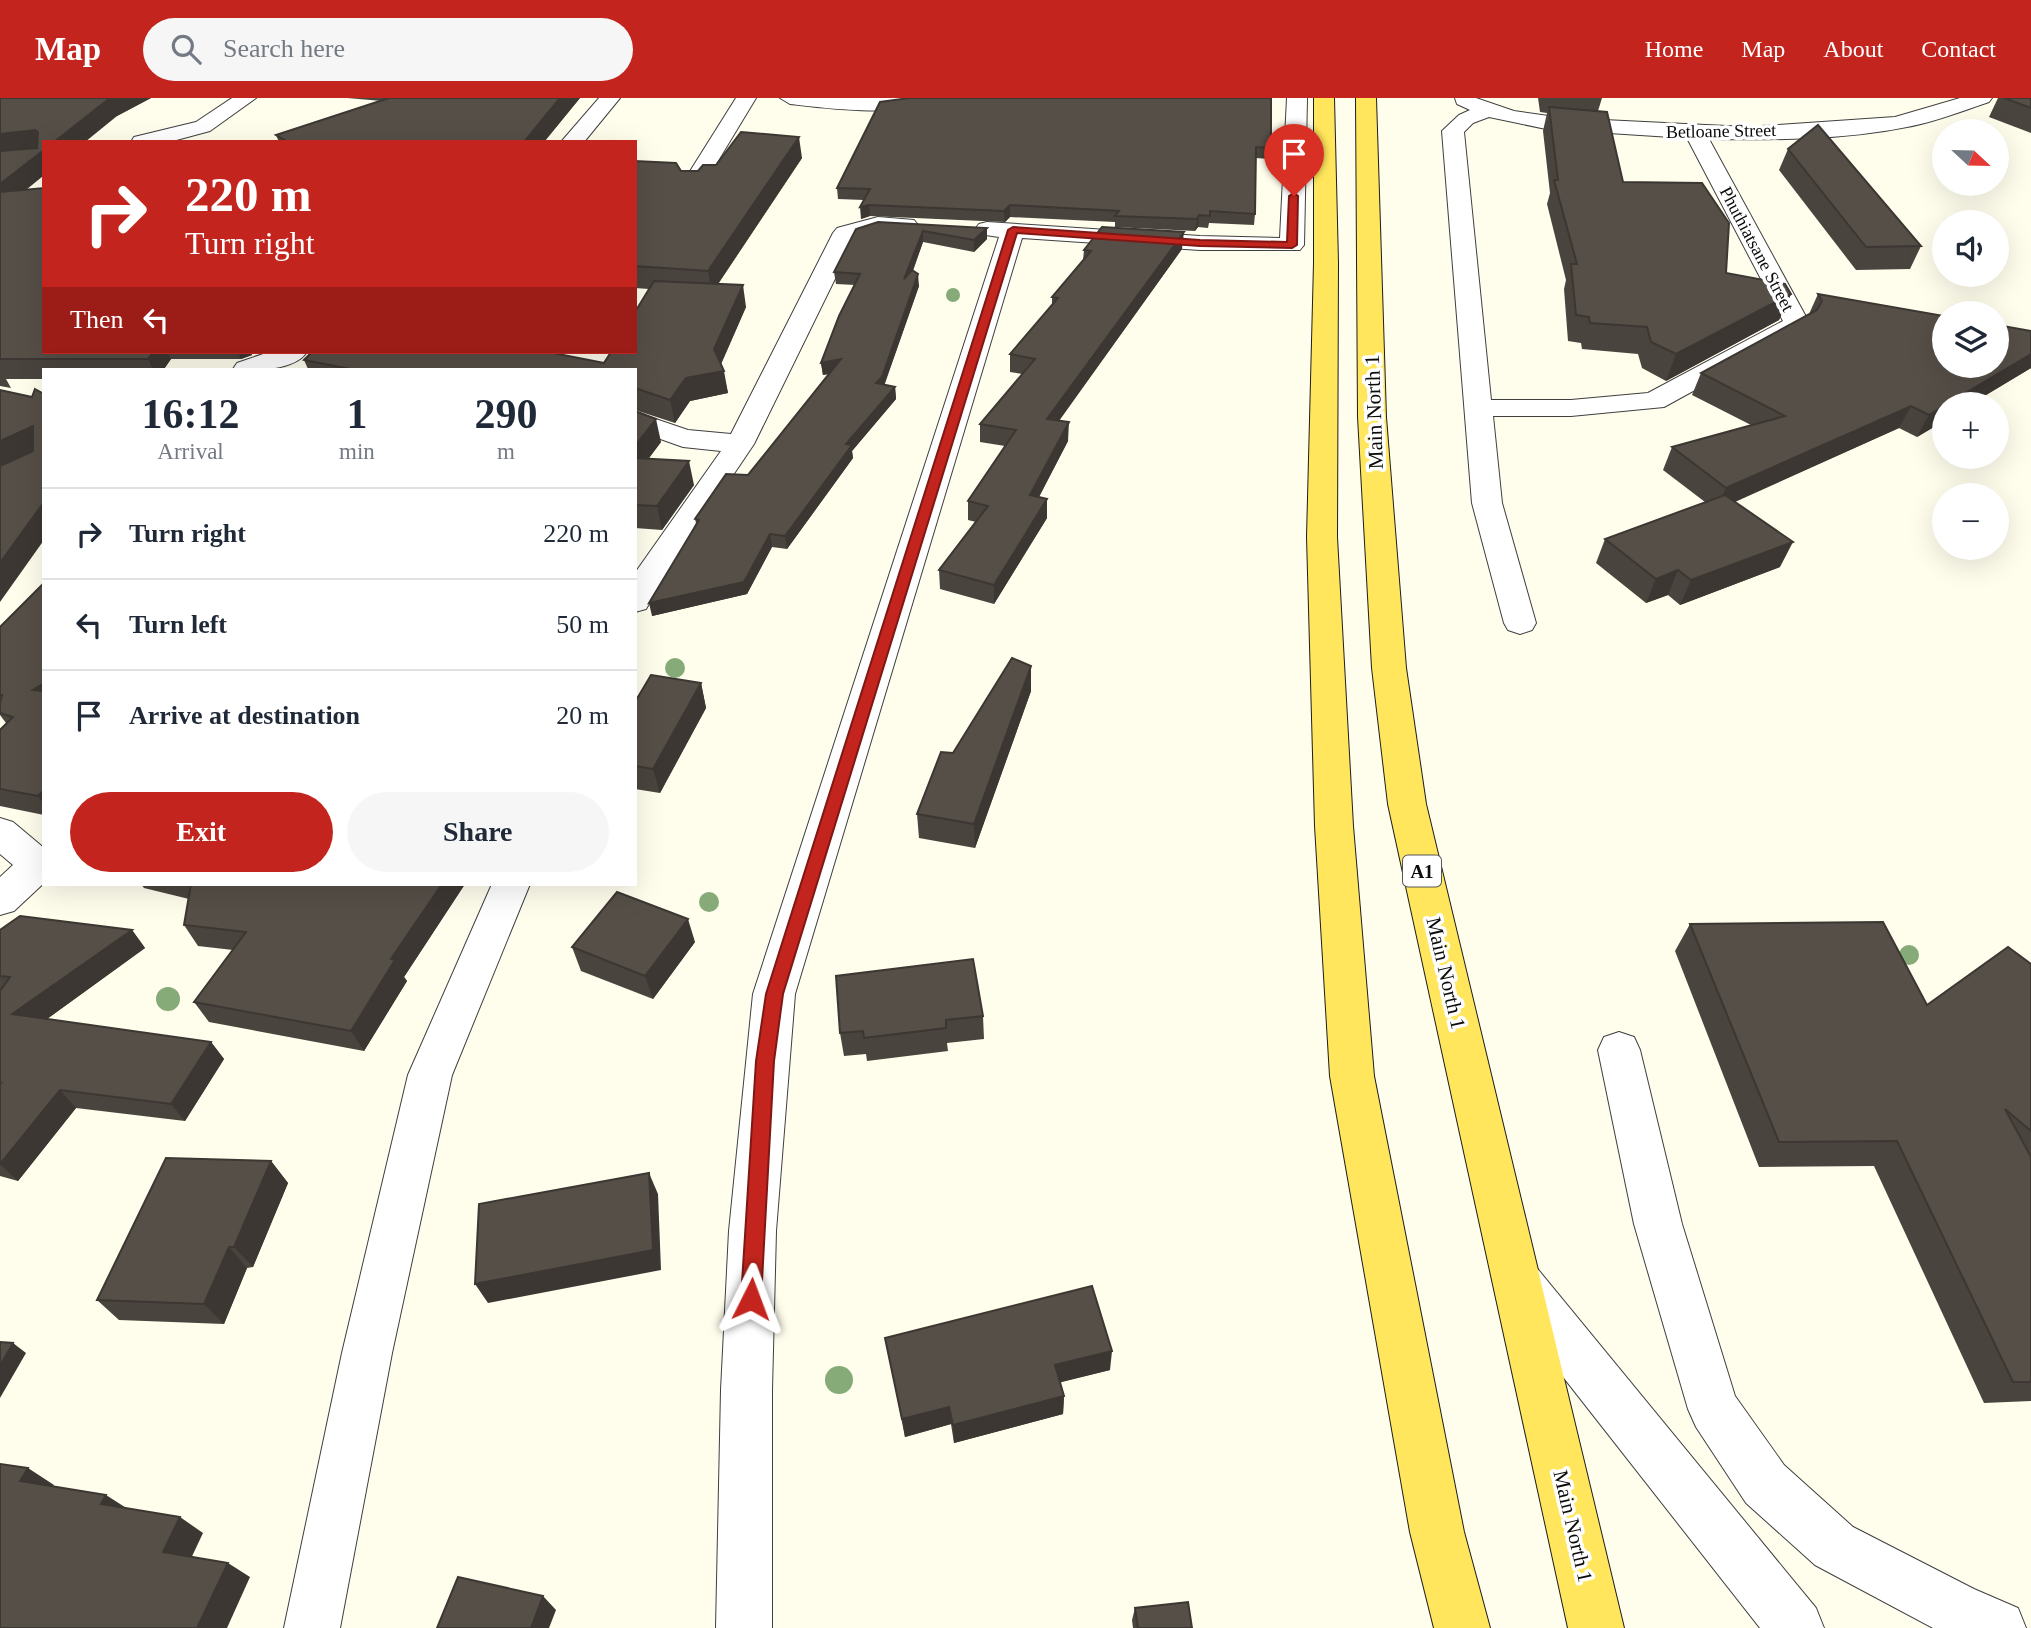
<!DOCTYPE html>
<meta charset="utf-8">
<style>
:root{--surface:#fff;--page:#f6f6f7;--text:#1f2937;--muted:#747a83;--line:#e0e1e3;--accent:#c3251e}
body{margin:0;font-family:"Times New Roman",serif;background:var(--page);color:var(--text);height:100vh;display:flex;flex-direction:column;font-size:26px;white-space:nowrap}
*{box-sizing:border-box;margin:0}
p{font-size:23px;color:var(--muted)}
.icon{flex:none;width:38px;height:38px;fill:none;stroke:currentColor;stroke-width:2;stroke-linecap:round;stroke-linejoin:round}
.map{position:relative;flex:1;overflow:hidden}
.drawer{position:absolute;left:42px;top:270px;width:595px;height:518px;display:flex;flex-direction:column;background:var(--surface);border-radius:0px;box-shadow:0 7px 28px #0002}
.drawer>*{flex:none}
.guide{position:absolute;left:42px;top:42px;width:595px;height:214px;border-radius:0px;box-shadow:0 7px 28px #0002;background:#c3251e;color:#fff;overflow:hidden}
.needle{width:46px;rotate:112deg}
.fabs{position:absolute;left:1932px;top:21px;display:grid;gap:14px}
.fabs a{display:grid;place-items:center;width:77px;height:77px;border-radius:50%;background:var(--surface);box-shadow:0 7px 28px #0002;font-size:35px}
.pin{position:absolute;display:grid;place-items:center;width:60px;height:60px;color:#fff;margin:-72px -30px;border-radius:50% 50% 50% 0;rotate:-45deg;box-shadow:0 0 7px #0007}
.pin .icon{rotate:45deg}
.me{position:absolute;width:77px;margin:-38px;rotate:3deg;stroke-linejoin:round;filter:drop-shadow(0 0 5px #0008)}
.turn{display:flex;align-items:center;gap:24px;height:147px;padding:0 28px;font-size:32px}
.turn .icon{width:91px;height:91px;stroke-width:2.5}
.turn b{display:block;font-size:49px;line-height:60px}
.then{display:flex;align-items:center;height:66px;padding:0 28px;background:#0003;gap:14px;font-size:26px}
.eta{display:flex;justify-content:space-evenly;align-items:center;height:119px;text-align:center}
.eta b{font-size:42px;font-weight:700;line-height:49px}
.button{display:flex;gap:14px;margin-top:auto;padding:14px 28px}
.button a{flex:1;height:80px;border-radius:42px;background:var(--accent);color:#fff;font-size:28px;font-weight:700;line-height:80px;text-align:center}
.button a+a{background:var(--page);color:var(--text)}
ul{padding:0;list-style:none}
li{display:flex;align-items:center;gap:21px;height:91px;padding:0 28px;border-top:2px solid var(--line)}
li div{flex:1}
li b{display:block;font-size:26px}
li em{font-style:normal}
header{display:flex;align-items:center;gap:42px;box-sizing:border-box;height:98px;padding:0 35px;background:var(--accent);color:#fff}
header strong{font-size:33px}
nav{display:flex;gap:38px;margin-inline-start:auto;font-size:24px}
.search{width:490px;height:63px;background:var(--page);display:flex;align-items:center;gap:18px;box-sizing:border-box;padding:0 24px;border-radius:38px;color:var(--muted);font-size:26px}
.map>svg:first-child{display:block}
.lines{fill:none;stroke-linecap:round;stroke-linejoin:round}
.minor-casing{stroke:#3f3f3f;stroke-width:2}
.major-casing{stroke:#1d1d1d;stroke-width:2}
.minor{fill:#fff;fill-rule:evenodd}
.major{fill:#ffe65c;fill-rule:evenodd}
.tree{fill:#86aa78}
.wall{fill:#4a443e}
.shaded-wall{fill:#3c3732}
.building{fill:#564f48;stroke:#3c3732;stroke-width:2}
.route{fill:#c3251e;stroke:#7f1814;stroke-width:2}
.labels{text-anchor:middle;stroke-width:7;stroke-linejoin:round;paint-order:stroke}
.far-street-label{font-size:18px;fill:#0c0c0c;stroke:#fff}
.shield{fill:#fff;stroke:#555;stroke-width:2}
.shield-label{font-size:19px;font-weight:bold;fill:#0c0c0c}
.street-label{font-size:21px;fill:#0c0c0c;stroke:#fff}
</style>
<header>
<strong>Map</strong>
<div class="search"><svg class="icon" aria-label="search" viewBox="0 0 24 24"><circle cx="10" cy="10" r="6"/><path d="M15 15l6 6"/></svg>Search here</div>
<nav><a>Home</a><a>Map</a><a>About</a><a>Contact</a></nav>
</header>
<div class="map">
<svg width="2031" height="1530" viewBox="0 0 2031 1530">
<rect width="100%" height="100%" fill="#fffdec"/>
<g class="lines">
<g class="minor-casing">
<g id="minor">
<path d="M232,0h24l-46,33 -41,11h-38l3,-5 62,-15z"/>
<path d="M599,0h21l-36,44h-23z"/>
<path d="M736,0h20l-55,91h-16l-3,-5z"/>
<path d="M780,0h149c-16,22 -113,9 -139,6z"/>
<path d="M1287,0h20l-3,147 -4,5h-100l-178,-12 -227,756 -19,237 -4,159v238h-56l5,-238 8,-159 24,-237 246,-757 -20,-3 -4,-5 4,-5 8,-2 213,14 80,2z"/>
<path d="M1455,0h21l38,13 49,7 184,9 148,-10 65,-19h32l-3,4c-27,9 -54,20 -82,25 -64,13 -133,13 -198,12l101,185 -4,5 -142,78 -93,9h-78l9,87 34,120 -4,7 -12,4 -12,-4 -4,-7 -32,-120 -30,-372 17,-16 11,-5 -13,-6zM1489,19l57,12 141,9 96,183 -135,72 -77,7h-80l-27,-268 9,-9z"/>
<path d="M878,119l36,3 4,5 -4,5 -35,1 -24,7 -101,206 -91,135 -17,30 -11,3v-39l86,-122 -38,-4 -48,-17v-18l53,18 43,4 102,-201 4,-5z"/>
<path d="M269,254h38c-14,20 -53,18 -74,17l4,-6z"/>
<path d="M0,720l13,4 31,26v35l-30,28 -14,4v-38l13,-12 -13,-11z"/>
<path d="M492,786h38l-78,191 -60,278 -52,275h-56l58,-275 66,-278z"/>
<path d="M1619,934l15,5 6,13 42,174 53,172 49,69 69,62 121,62 44,19 8,20h-93l-118,-63 -69,-62 -50,-76 -8,-18 -54,-185 -36,-174 6,-13z"/>
<path d="M1519,1162l17,7 280,341 8,20h-64l-258,-329 -7,-16 7,-16z"/>
</g>
</g>
<g class="major-casing">
<g id="major">
<path d="M1314,0h20l4,165 -1,274 16,289 21,250 90,456 26,96h-56l-24,-96 -80,-456 -15,-250 -8,-289 7,-274z"/>
<path d="M1356,0h20l10,319 20,251 20,136 198,824h-56l-180,-824 -16,-136 -14,-251z"/>
</g>
</g>
<use href="#minor" class="minor"/>
<use href="#major" class="major"/>
</g>
<g class="tree">
<circle cx="953" cy="197" r="7"/>
<circle cx="675" cy="570" r="10"/>
<circle cx="709" cy="804" r="10"/>
<circle cx="1909" cy="857" r="10"/>
<circle cx="168" cy="901" r="12"/>
<circle cx="839" cy="1282" r="14"/>
</g>
<g class="wall">
<path d="M0,0h151l-34,18 -73,26v33l-18,15 18,162h207l1,3 -11,4h-70l-7,10h-120v10h-38l5,9 -11,-2z"/>
<path d="M347,0h233l-36,44h-265l-3,-7 106,-34z"/>
<path d="M909,0l362,50 -2,11 -13,-1 -1,56 -1,11 -45,-2 -1,5 -10,-1 -3,4 -80,-4v-5l-105,-5 -5,5 -135,-6 -9,3 3,-19 -26,-1 -1,-11z"/>
<path d="M1538,0h64l-4,13 25,71 103,91 65,21 -12,26 -113,61 -24,-13 -4,-14 -56,-5 -1,-6 -13,-2 -4,-52 2,-9 -19,-76 3,-11 -7,-62 4,-18 -7,-1z"/>
<path d="M1998,0h33v35l-42,-16z"/>
<path d="M1788,51l133,97 -11,23 -54,1 -77,-100z"/>
<path d="M802,60l-84,126 28,23 -25,57 7,29 -38,8 -15,22 -40,-13v-41h-327l-4,-9 300,3 45,-74 -14,-1v-127l46,10h17l18,-6z"/>
<path d="M987,130v11l-13,13 -51,-10 -10,29 6,15 -35,99 11,2 1,12 -44,52 1,7 -66,91 -15,-2 -25,47 -95,22 44,-93 -1,-4 53,-44 81,-101 -6,1 -2,-12 34,-78 -19,-1 -2,-12 22,-43z"/>
<path d="M1182,151l-123,172 9,20 -29,56 8,21 -53,86 -54,-15 -1,-19 37,-48 -8,-2v-19l37,-55 -25,-4v-18l42,-50 -12,-2v-18l42,-49v-8l31,-37 1,-10z"/>
<path d="M1818,196l213,37v37l-60,36h-27v17l-27,16 -18,-9 -164,74 45,65 -100,38 -12,-10 -22,8 -50,-40 9,-24 100,-37 -42,-32 9,-23 79,-22 -59,-30 9,-22 108,-59z"/>
<path d="M635,313l26,31 -13,17 46,26 -32,45 -27,-2z"/>
<path d="M44,485v232l-44,-9v-77l6,-6 -6,-8v-88z"/>
<path d="M1031,568v25l-56,157 -56,-10 -2,-24 36,-61z"/>
<path d="M701,585l5,25 -46,85 -25,-4v-87z"/>
<path d="M141,786h324l-61,93 3,4 -43,70 -155,-29 -15,-20 39,-52 -35,-4 -14,-21 5,-26 -45,-11z"/>
<path d="M1690,826l237,81 104,-41v437l-47,2 -110,-237 -115,1 -84,-216z"/>
<path d="M0,832h132l13,18 -98,71 164,23 13,17 -39,62 -109,-13 -58,73 -18,-5z"/>
<path d="M695,844l-42,57 -72,-28 -9,-24z"/>
<path d="M983,918l1,23 -37,4 1,8 -81,10 -1,-7 -22,2 -4,-23z"/>
<path d="M271,1063l17,22 -35,84 -6,1 -23,56 -105,-4 -22,-20z"/>
<path d="M885,1240l225,32 -50,12 4,14 -1,18 -109,29 -3,-19 -46,13z"/>
<path d="M1135,1510l57,20h-59l-1,-8z"/>
</g>
<g class="shaded-wall">
<path d="M110,0h41l-34,18 -32,26h-31z"/>
<path d="M560,0h20l-36,44h-20z"/>
<path d="M35,32l9,17 -44,6v-19z"/>
<path d="M799,39l3,21 -90,135 -4,-22z"/>
<path d="M44,52v25l-44,35v-26z"/>
<path d="M869,107l1,11 -9,3 -1,-12z"/>
<path d="M1010,107v12l-5,5 -1,-11z"/>
<path d="M1199,117l-1,12 -3,4 2,-12z"/>
<path d="M987,130v11l-13,13v-12z"/>
<path d="M923,133v11l-18,49 -1,-12z"/>
<path d="M1184,134l-2,17 -135,188v-18z"/>
<path d="M918,176l1,12 -36,103 -7,-6z"/>
<path d="M743,187l3,22 -28,64 -4,-22z"/>
<path d="M1791,196l-12,26 -113,61 10,-27z"/>
<path d="M153,254h14l4,7 -7,10h-11l-5,-10z"/>
<path d="M238,254h13l1,3 -11,4z"/>
<path d="M2031,256v14l-60,36h-24z"/>
<path d="M841,261l1,12 -19,4 -2,-12z"/>
<path d="M724,273l4,22 -38,8 -15,22 -5,-23 16,-22z"/>
<path d="M895,289l1,12 -44,52 1,7 -66,91 -2,-13 61,-92z"/>
<path d="M1911,308l-12,22 -183,82 10,-22z"/>
<path d="M1944,308v15l-27,16 12,-22z"/>
<path d="M656,321l5,23 -26,35v-31z"/>
<path d="M1069,324l-1,19 -38,73v-19z"/>
<path d="M33,328l11,21 -44,19v-25z"/>
<path d="M689,363l5,24 -32,45 -5,-24z"/>
<path d="M1047,401v19l-53,86v-19z"/>
<path d="M44,404v38l-44,62v-39z"/>
<path d="M770,436l2,13 -25,47 -95,22 -3,-13z"/>
<path d="M1793,444l-13,25 -100,38 11,-25z"/>
<path d="M1678,472l-10,25 -22,8 10,-24z"/>
<path d="M1031,568v25l-56,157 -1,-24z"/>
<path d="M44,585v21l-11,-14z"/>
<path d="M701,585l5,25 -46,85 -7,-24z"/>
<path d="M44,692v15l-6,-9z"/>
<path d="M442,786h23l-61,93 3,4 -43,70 -13,-20 40,-72z"/>
<path d="M688,821l7,23 -42,57 -8,-23z"/>
<path d="M132,832l13,18 -116,84 -17,-18z"/>
<path d="M211,944l13,17 -39,62 -14,-17z"/>
<path d="M60,992l16,18 -58,73 -18,-17z"/>
<path d="M271,1063l17,22 -35,84 -19,-20z"/>
<path d="M649,1075l9,21 3,76 -173,33 -13,-19z"/>
<path d="M229,1149l18,21 -23,56 -20,-20z"/>
<path d="M13,1245l13,10 -26,45v-32z"/>
<path d="M1112,1253l-2,19 -56,14 1,-19z"/>
<path d="M1064,1298l-1,18 -109,29 -1,-18z"/>
<path d="M949,1309l2,17 -46,13 -3,-18z"/>
<path d="M28,1370l26,17 -8,13 -26,-17z"/>
<path d="M106,1397l25,16 -30,-7z"/>
<path d="M180,1419l23,16 -16,34 -24,-15z"/>
<path d="M228,1465l22,14 -23,51h-30z"/>
<path d="M543,1498l13,14 -7,18h-18z"/>
</g>
<g class="building">
<path d="M0,0h110l-56,44h-10v8l-44,34v-33l37,-3 1,-16 -3,-2 -35,4z"/>
<path d="M389,0h171l-36,44h-236l-12,-7z"/>
<path d="M909,0h362v50l-15,-1 -1,67 -45,-3v5l-11,-1 -2,4 -82,-3 4,-5 -109,-6 -6,6 -135,-6 -9,2 10,-18 -33,-1 43,-86z"/>
<path d="M2004,0h27v10z"/>
<path d="M1549,9l58,5 16,70 79,1 27,40 -3,50 59,11 6,10 -115,60 -25,-12 -4,-15 -57,-4 -1,-6 -13,-2 -5,-51h6l-23,-84h4z"/>
<path d="M1818,27l103,121 -55,1 -78,-98z"/>
<path d="M741,34l58,5 -91,134 -73,-5v-105l41,2 5,8h17l5,-6h13z"/>
<path d="M44,90v164h109l-5,7h-148v-167z"/>
<path d="M878,124l109,6 -13,12 -51,-9 -19,48 8,-9 6,4 -36,103 -6,6 19,4 -49,57 6,1 -67,91 -15,-2 -26,48 -95,21 50,-83 -4,-1 31,-45 22,1 93,-116 -20,4 18,-47 21,-42 -26,-2 22,-43z"/>
<path d="M1102,129l82,5 -137,187 22,3 -39,73 17,4 -53,86 -55,-15 49,-64 -20,-5 48,-71 -36,-6 55,-65 -25,-5 48,-56 -6,-1 39,-46 -7,-1z"/>
<path d="M654,183l89,4 -29,64 10,22 -38,7 -16,22 -35,-12v-19h-285l-46,-9 8,-8h236l56,11 7,-11h24v-40z"/>
<path d="M1818,196l126,22v50h53v-41l34,6v23l-84,50h-3v2l-15,9 -18,-9 -185,82 -54,-41 113,-31 -84,-43 116,-63 5,-9z"/>
<path d="M35,291l9,5v108l-44,61v-97l33,-15v-25l-33,15v-51l32,7z"/>
<path d="M635,313l21,8 -21,27z"/>
<path d="M635,360l54,3 -32,45 -22,-1z"/>
<path d="M1725,397l68,47 -102,38 -13,-10 -22,9 -51,-40z"/>
<path d="M44,485v100l-11,7 11,1v99l-6,6 -38,-7v-59l13,-13 -13,-4v-10l2,-8h-2v-68z"/>
<path d="M1012,560l19,8 -57,158 -57,-10 24,-62 12,1z"/>
<path d="M651,577l50,8 -48,86 -18,-3v-64z"/>
<path d="M191,786h251l-51,75 4,1 -44,71 -157,-29 52,-70 -62,-7z"/>
<path d="M617,794l71,27 -43,57 -73,-29z"/>
<path d="M20,818l112,14 -120,84 199,28 -40,62 -111,-14 -60,74v-80l1,-1h-1v-92l10,-14 -10,-1v-46z"/>
<path d="M1883,824l44,83 81,-58 23,17v167l-26,-22 26,48v225h-18l-116,-241 -118,1 -89,-218z"/>
<path d="M973,861l10,57 -37,4v8l-82,10 -1,-7 -23,2 -4,-57z"/>
<path d="M166,1060l105,3 -37,86h-5l-25,57 -107,-4z"/>
<path d="M649,1075l4,77 -178,34 4,-80z"/>
<path d="M1092,1188l20,65 -57,14 9,31 -111,29 -4,-18 -47,12 -17,-81z"/>
<path d="M0,1244l13,1 -13,23z"/>
<path d="M0,1366l28,4 -8,13 86,14 -5,9 79,13 -17,35 65,11 -31,65h-197z"/>
<path d="M458,1479l85,19 -12,32h-94z"/>
<path d="M1188,1504l4,26h-54l-3,-20z"/>
</g>
<path class="route" d="M1294,95l4,3 -1,49 -5,3 -92,-2 -183,-13 -234,761 -9,67 -13,238 -3,7 -7,3 -7,-3 -3,-7 15,-238 10,-67 242,-764 5,-3 187,13 87,2 2,-46z"/>
<g class="labels">
<g class="far-street-label">
<text transform="translate(1721 33) rotate(-1)" y="6">Betloane Street</text>
<text transform="translate(1757 151) rotate(62)" y="6">Phuthiatsane Street</text>
</g>
<rect class="shield" x="1403" y="757.5" width="38" height="31" rx="5"/>
<g class="shield-label">
<text x="1422" y="780">A1</text>
</g>
<g class="street-label">
<text transform="translate(1374 314) rotate(-92)" y="7">Main North 1</text>
<text transform="translate(1446 875) rotate(77)" y="7">Main North 1</text>
<text transform="translate(1573 1428) rotate(77)" y="7">Main North 1</text>
</g>
</g>
</svg>
<div class="fabs">
<a><svg class="needle" viewBox="-14 -14 28 28"><path d="M0-13l5 13h-10z" fill="#e53935"/><path d="M0 13l5-13h-10z" fill="#747a83"/></svg></a>
<a><svg class="icon" aria-label="sound" viewBox="0 0 24 24"><path d="M4 9h4l5-4v14l-5-4H4zM17 9q2 3 0 6"/></svg></a>
<a><svg class="icon" aria-label="layers" viewBox="0 0 24 24"><path d="M12 4l9 5-9 5-9-5zM3 14l9 5 9-5"/></svg></a>
<a>+</a>
<a>−</a>
</div>
<div class="pin" style="left:1294px;top:98px;background:#d93025"><svg class="icon" aria-label="arrive" viewBox="0 0 24 24"><path d="M6 21V4h12l-3 4 3 4H6"/></svg></div>
<svg class="me" style="left:751px;top:1201px" viewBox="-20 -20 40 40"><path d="M0-17L14 15 0 8-14 15z" fill="#c3251e" stroke="#fff" stroke-width="4"/></svg>
<div class="guide">
<div class="turn"><svg class="icon" aria-label="right" viewBox="0 0 24 24"><path d="M7 20v-9h11M14 6l5 5-5 5"/></svg><div><b>220 m</b>Turn right</div></div>
<div class="then">Then<svg class="icon" aria-label="left" viewBox="0 0 24 24"><path d="M17 20v-9H6M10 6l-5 5 5 5"/></svg></div>
</div>
<section class="drawer">
<div class="eta">
<div><b>16:12</b><p>Arrival</p></div>
<div><b>1</b><p>min</p></div>
<div><b>290</b><p>m</p></div>
</div>
<ul>
<li><svg class="icon" aria-label="right" viewBox="0 0 24 24"><path d="M7 20v-9h11M14 6l5 5-5 5"/></svg><div><b>Turn right</b></div><em>220 m</em></li>
<li><svg class="icon" aria-label="left" viewBox="0 0 24 24"><path d="M17 20v-9H6M10 6l-5 5 5 5"/></svg><div><b>Turn left</b></div><em>50 m</em></li>
<li><svg class="icon" aria-label="arrive" viewBox="0 0 24 24"><path d="M6 21V4h12l-3 4 3 4H6"/></svg><div><b>Arrive at destination</b></div><em>20 m</em></li>
</ul>
<div class="button"><a>Exit</a><a>Share</a></div>
</section>
</div>
